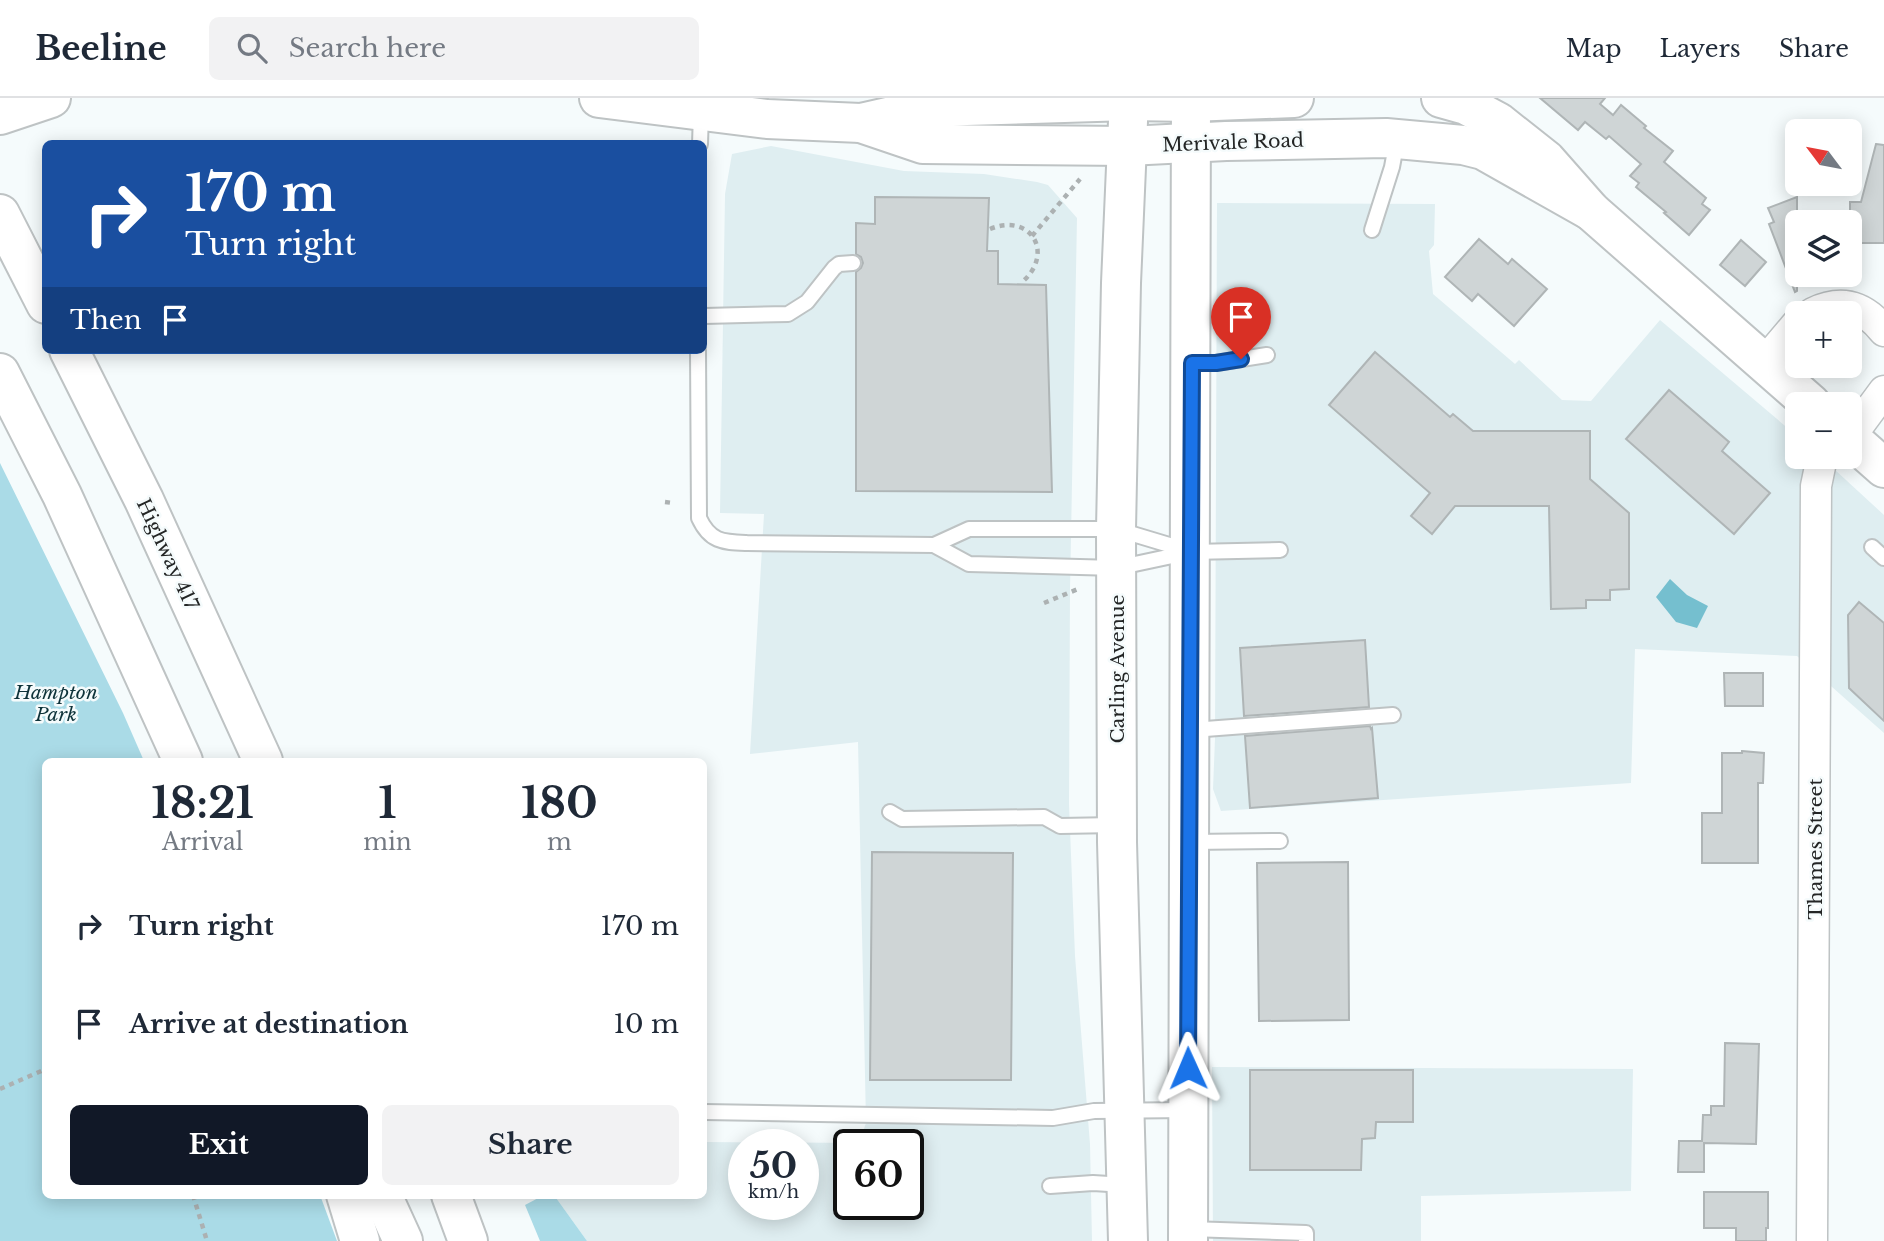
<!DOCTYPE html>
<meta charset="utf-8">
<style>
:root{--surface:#fff;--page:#f2f2f3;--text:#1f2937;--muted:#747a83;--line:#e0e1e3;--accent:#111827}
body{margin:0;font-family:"Libre Baskerville",serif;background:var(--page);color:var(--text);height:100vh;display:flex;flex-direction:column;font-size:26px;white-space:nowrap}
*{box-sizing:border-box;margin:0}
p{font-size:23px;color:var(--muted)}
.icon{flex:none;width:38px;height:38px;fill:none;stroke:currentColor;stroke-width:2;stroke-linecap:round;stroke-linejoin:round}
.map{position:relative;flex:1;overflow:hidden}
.details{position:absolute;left:42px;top:660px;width:665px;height:441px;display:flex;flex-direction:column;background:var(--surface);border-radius:10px;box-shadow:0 4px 18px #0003}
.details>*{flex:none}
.hud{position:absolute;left:42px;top:42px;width:665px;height:214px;border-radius:10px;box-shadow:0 4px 18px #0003;background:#1a4fa0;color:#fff;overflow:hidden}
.needle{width:46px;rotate:302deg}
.buttons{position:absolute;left:1785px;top:21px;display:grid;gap:14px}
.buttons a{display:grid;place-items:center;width:77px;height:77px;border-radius:10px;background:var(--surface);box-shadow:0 4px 18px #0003;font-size:35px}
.speed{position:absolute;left:728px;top:1031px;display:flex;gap:14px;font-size:35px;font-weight:700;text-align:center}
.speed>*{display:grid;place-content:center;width:91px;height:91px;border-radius:50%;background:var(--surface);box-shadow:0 4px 18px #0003;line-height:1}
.speed small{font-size:18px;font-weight:400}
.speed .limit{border:4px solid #111;border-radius:10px;background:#fff;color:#111}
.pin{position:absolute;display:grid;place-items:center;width:60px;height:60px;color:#fff;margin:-72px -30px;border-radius:50% 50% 50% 0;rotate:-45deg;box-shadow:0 0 7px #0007}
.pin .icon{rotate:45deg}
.me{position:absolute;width:77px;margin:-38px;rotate:359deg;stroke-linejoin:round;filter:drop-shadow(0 0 5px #0008)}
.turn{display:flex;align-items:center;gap:24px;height:147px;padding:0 28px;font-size:32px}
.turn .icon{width:91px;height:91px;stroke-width:2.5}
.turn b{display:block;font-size:49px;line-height:60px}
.then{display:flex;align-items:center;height:66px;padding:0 28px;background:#0003;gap:14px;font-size:26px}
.eta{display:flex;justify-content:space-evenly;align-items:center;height:119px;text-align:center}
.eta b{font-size:42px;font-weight:700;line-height:49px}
.primary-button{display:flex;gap:14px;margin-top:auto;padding:14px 28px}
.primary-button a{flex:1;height:80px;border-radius:10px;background:var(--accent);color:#fff;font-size:28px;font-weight:700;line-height:80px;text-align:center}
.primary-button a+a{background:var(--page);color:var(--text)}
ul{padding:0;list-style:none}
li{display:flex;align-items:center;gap:21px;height:98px;padding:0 28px}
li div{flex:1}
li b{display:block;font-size:26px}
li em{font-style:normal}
header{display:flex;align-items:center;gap:42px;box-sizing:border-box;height:98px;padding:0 35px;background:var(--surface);border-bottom:2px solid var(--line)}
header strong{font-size:33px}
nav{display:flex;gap:38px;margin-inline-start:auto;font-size:24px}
.search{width:490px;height:63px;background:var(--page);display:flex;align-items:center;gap:18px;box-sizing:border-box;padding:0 24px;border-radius:10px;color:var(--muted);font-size:26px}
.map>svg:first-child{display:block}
.built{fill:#dfeef1;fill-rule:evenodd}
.green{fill:#aadbe7}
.water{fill:#75bfcf}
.building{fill:#cfd5d6;stroke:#afb5b6;stroke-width:2}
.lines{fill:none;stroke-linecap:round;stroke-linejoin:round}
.service-casing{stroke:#bec3c4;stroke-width:18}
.minor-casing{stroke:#bec3c4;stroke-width:33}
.secondary-casing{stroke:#bec3c4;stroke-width:42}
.primary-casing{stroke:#bec3c4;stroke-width:42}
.motorway-casing{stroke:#bec3c4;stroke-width:42}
.path{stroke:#acb1b2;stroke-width:4.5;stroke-dasharray:5 5;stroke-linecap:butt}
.service{stroke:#fff;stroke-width:14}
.minor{stroke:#fff;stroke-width:30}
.secondary{stroke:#fff;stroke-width:38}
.primary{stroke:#fff;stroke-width:38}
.motorway{stroke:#fff;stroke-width:38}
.route-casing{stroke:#114b97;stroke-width:18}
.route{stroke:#1a73e8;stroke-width:12}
.labels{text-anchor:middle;stroke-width:5;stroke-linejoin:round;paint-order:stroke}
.street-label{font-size:19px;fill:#232525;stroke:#f5fbfc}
.park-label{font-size:19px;font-style:italic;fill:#0e333a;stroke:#f5fbfc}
</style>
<header>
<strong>Beeline</strong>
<div class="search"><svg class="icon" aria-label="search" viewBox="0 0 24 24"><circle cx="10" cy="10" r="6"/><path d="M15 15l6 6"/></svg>Search here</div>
<nav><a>Map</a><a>Layers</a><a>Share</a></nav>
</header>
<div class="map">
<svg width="1884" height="1143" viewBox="0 0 1884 1143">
<rect width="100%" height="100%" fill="#f5fbfc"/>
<g class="built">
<path d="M771,48l133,25 80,3 53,8 11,3 29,33 -7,372 -1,214 6,152 15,188 2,97h-505l-33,-46h150v-53l155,1 7,-20 -8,-381 -108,12 14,-240 -44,-1 5,-319 7,-40zM744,1046h59v60h-59zM849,1046h59v60h-59z"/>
<path d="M1217,105l218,1 -1,41 -5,6 4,43 82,70 4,-4 43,40 29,1 69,-81 137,116v21h24l63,58v218l-87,-77 -162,-7 -4,134 -410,28 -8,-22 2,-50z"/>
<path d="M1212,969l421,2 -2,122 -210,5v45h-208z"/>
</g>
<g class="green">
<path d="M0,365l123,250 21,48h-98v434h274l17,46h-337z"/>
<path d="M544,1097h10l33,46h-47l-15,-36z"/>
</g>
<path class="water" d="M1670,481l17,16 21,11 -11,22 -21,-6 -20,-25z"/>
<g class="building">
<path d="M1540,0h65l-5,6 13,11 8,-10 25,21 -2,2 29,23 -9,11 42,36 -4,6 8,6 -21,25 -25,-22 2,-1 -30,-25 3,-4 -9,-7 11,-12 -32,-28 -3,3 -21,-17 -7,8z"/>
<path d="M1876,46l8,1v98h-34v-41h11z"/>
<path d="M875,99l114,1 -2,53h11v33l48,1 6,207 -196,-1v-219l5,-4 2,-5 -2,-6 -5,-3v-31l19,1z"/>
<path d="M1797,99v94l-2,1 -26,-68 5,-2 -6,-14z"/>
<path d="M1479,141l29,25 4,-5 35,30 -33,37 -36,-32 -6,7 -27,-24z"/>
<path d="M1741,142l25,22 -21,24 -25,-21z"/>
<path d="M1375,254l75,65 3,-3 20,17h117v48l39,34v76l-19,1v10h-24v8l-35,1 -2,-103h-94l-23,28 -21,-18 19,-23 -101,-88z"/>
<path d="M1669,292l60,52 -7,9 48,42 -36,41 -108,-95z"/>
<path d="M1859,504l25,21v98l-35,-33 -1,-73z"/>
<path d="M1365,542l4,67 -125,9 -4,-68z"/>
<path d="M1724,575h39v33h-38z"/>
<path d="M1370,628l1,3 1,-1 6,70 -128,10 -5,-72z"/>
<path d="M1742,653l22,2 -1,30h-5v80h-56v-50h20v-60h20z"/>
<path d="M872,754l141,1 -2,227h-141z"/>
<path d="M1348,764l1,158 -90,1 -2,-158z"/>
<path d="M1725,945l34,1 -3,100 -52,-1v29h-26l1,-31h23l1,-26h8v-9h13z"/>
<path d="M1250,972h163v52h-37l-1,16 -13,1 -1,31h-111z"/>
<path d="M1704,1094h64v36h-2v13h-30v-13h-32z"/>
</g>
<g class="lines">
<g class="service-casing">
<g id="service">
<path d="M700,46l1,-31"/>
<path d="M1372,132l20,-63 5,-27"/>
<path d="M704,218l84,-2 19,-12 27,-34 5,-4 14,-1"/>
<path d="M698,252l1,168c11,24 24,24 48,25l187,2 35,-16h147l70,21"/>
<path d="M1192,265h24l51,-8"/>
<path d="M934,447l35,19 147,4 75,-16 89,-2"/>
<path d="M1872,449l12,11"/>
<path d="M1192,632l201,-15"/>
<path d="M890,714l12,7 142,-2 16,9 56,-1"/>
<path d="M1191,744l89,-1"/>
<path d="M704,1014l349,6 41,-7 93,-1"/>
<path d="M1050,1088l43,-3 32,2"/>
<path d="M1190,1131l116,4v8"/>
</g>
</g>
<g class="minor-casing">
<g id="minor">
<path d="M1813,215c29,-14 51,-7 71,18"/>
<path d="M1764,265l33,-39"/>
<path d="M1850,339l34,-46"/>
<path d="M1812,1143l4,-755 6,-29"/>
</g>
</g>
<g class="secondary-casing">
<g id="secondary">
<path d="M599,0l168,21 94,4 62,21 205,2 98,-5 160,-3 77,7 20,5 108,61"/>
<path d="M1441,0l25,7 32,17 48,38 45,51 220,193"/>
<path d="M0,17l51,-17"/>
<path d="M861,25l62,-14 43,-3 163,-5 62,1 103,-4"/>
<path d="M1850,340l34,30"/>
</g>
</g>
<g class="primary-casing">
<g id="primary">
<path d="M1128,1143l-11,-399 -1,-313 5,-246 8,-185"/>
<path d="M1188,1143l3,-1143"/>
</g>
</g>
<g class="motorway-casing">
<g id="motorway">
<path d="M0,116l46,90"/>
<path d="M69,252l75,150 119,261"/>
<path d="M0,275l62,122 121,266"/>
<path d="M346,1097l14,46"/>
<path d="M382,1097l21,46"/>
<path d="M451,1097l17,46"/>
</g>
</g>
<g class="path">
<path d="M990,131c41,-17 66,25 31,54"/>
<path d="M1032,138l48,-57"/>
<path d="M665,404l8,1"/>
<path d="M1044,505l34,-14"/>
<path d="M0,991l46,-20"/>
<path d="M193,1097l14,46"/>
</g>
<use href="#service" class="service"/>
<use href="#minor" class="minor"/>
<use href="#secondary" class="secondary"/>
<use href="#primary" class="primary"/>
<use href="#motorway" class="motorway"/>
</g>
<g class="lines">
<g class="route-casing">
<path id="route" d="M1188,970l4,-705h24l25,-4"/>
</g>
<use href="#route" class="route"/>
</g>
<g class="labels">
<g class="street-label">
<text transform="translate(1233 44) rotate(-2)" y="7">Merivale Road</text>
<text transform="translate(168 456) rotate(65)" y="7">Highway 417</text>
<text transform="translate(1117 571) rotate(-90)" y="7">Carling Avenue</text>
<text transform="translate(1815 751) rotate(-90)" y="7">Thames Street</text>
</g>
<g class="park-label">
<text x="56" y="601">Hampton<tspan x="56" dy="22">Park</tspan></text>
</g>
</g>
</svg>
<div class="buttons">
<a><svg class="needle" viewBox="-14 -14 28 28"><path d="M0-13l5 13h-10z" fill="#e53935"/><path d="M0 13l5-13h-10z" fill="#747a83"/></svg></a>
<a><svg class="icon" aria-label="layers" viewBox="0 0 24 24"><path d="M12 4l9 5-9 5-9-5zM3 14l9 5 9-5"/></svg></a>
<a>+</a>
<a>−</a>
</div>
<div class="speed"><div>50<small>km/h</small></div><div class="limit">60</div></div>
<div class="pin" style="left:1241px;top:261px;background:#d93025"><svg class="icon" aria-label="arrive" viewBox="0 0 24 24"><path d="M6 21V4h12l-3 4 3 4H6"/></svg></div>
<svg class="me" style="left:1188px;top:970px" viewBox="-20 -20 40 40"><path d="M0-17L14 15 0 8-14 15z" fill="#1a73e8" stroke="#fff" stroke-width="4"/></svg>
<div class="hud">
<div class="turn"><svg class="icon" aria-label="right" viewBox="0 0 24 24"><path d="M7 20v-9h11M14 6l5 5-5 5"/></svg><div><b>170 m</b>Turn right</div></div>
<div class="then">Then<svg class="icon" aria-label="arrive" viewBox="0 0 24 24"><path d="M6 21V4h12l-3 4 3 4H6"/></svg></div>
</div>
<section class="details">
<div class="eta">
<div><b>18:21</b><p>Arrival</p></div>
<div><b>1</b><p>min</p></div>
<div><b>180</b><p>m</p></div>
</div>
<ul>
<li><svg class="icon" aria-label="right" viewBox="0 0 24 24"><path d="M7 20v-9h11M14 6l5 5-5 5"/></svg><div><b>Turn right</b></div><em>170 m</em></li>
<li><svg class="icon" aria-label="arrive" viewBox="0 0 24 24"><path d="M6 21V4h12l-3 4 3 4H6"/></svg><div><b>Arrive at destination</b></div><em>10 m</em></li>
</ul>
<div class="primary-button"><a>Exit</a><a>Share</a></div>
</section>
</div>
